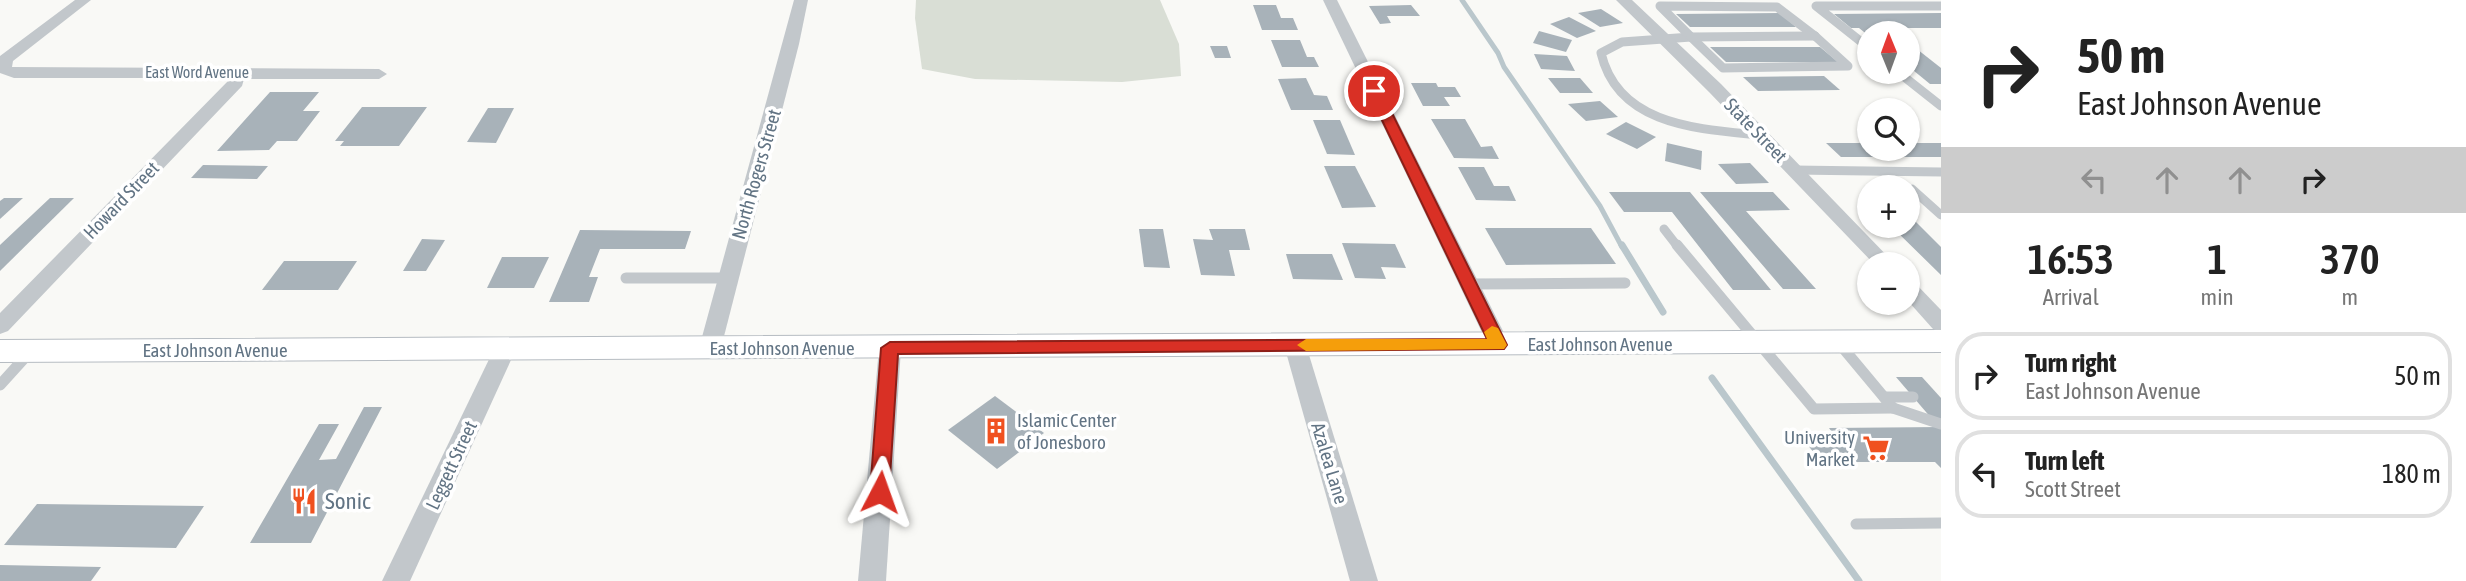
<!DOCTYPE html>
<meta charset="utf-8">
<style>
:root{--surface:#fff;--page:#f2f2f2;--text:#222;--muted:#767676;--line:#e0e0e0}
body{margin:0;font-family:"Asap Condensed",sans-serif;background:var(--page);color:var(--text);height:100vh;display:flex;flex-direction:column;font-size:26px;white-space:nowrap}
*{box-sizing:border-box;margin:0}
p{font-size:23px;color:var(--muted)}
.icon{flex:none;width:38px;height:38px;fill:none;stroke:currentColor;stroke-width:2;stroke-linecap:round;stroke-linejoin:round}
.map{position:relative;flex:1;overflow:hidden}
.side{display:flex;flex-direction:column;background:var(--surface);width:525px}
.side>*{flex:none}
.hud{background:#fff;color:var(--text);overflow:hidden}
.needle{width:46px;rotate:359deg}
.tools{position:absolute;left:1857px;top:21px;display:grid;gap:14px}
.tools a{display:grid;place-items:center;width:63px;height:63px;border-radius:50%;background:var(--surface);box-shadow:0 2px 5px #0004;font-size:35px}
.pin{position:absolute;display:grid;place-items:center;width:60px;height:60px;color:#fff;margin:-30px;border:4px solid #fff;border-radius:50%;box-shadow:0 2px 7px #0007}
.me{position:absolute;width:77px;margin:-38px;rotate:4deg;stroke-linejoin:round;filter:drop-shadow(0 0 5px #0008)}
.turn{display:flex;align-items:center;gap:24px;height:147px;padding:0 21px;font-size:32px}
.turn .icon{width:91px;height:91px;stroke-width:2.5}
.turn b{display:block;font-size:49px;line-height:60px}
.lanes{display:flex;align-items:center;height:66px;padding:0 21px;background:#0003;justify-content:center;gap:35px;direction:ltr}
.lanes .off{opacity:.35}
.eta{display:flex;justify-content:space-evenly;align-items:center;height:119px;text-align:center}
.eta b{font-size:42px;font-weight:600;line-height:49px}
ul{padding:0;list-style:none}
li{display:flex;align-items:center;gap:21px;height:88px;margin:0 14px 10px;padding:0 7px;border:4px solid var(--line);border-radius:28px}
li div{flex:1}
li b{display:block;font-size:26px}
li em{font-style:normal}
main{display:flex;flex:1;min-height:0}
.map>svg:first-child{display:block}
.green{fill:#d9ded5}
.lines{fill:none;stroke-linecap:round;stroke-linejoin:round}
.stream-far1{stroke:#bac7cc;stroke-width:5}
.stream{stroke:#bac7cc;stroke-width:7}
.building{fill:#a8b2b9}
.secondary-casing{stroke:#b6bcc2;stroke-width:2}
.service-far1{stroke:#c2c7cb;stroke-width:9}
.service{stroke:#c2c7cb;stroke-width:11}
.minor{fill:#c2c7cb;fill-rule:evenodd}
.secondary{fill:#fff;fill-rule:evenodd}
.route{fill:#d93025;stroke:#8d1f18;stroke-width:2}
.slow{fill:#f59e0b}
.labels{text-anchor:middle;stroke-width:7;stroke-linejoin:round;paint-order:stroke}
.far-street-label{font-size:16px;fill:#627484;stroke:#fff}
.street-label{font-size:19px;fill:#627484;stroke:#fff}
.poi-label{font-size:19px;fill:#627484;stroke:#fff;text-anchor:start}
.near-poi-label{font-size:23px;fill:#627484;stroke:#fff;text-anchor:start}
</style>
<main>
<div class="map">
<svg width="1941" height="581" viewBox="0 0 1941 581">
<rect width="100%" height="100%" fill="#f9f9f6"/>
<path class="green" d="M916,0h244l19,44 2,32 -59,6 -147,-3 -53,-10 -7,-51z"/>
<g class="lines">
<path class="stream-far1" d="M1462,0l36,53 6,14 96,139 22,41"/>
<g class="stream">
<path d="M1622,245l41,67"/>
<path d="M1712,378l147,203"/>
</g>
</g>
<g class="building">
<path d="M1253,5h23l5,13h12l5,12h-36z"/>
<path d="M1411,5l9,11h-33l4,7 -11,1 -11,-18z"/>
<path d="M1601,9l22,14 -23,4 -22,-14z"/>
<path d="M1780,13l16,14h-106l-14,-13z"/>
<path d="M1941,13v15h-52l7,5h-27v3l-10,-8h-8l-17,-14z"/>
<path d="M1569,17l27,14 -19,7 -27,-14z"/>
<path d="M1539,31l33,9 -6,12 -33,-9z"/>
<path d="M1271,40h29l7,17h7l5,10h-37z"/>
<path d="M1908,42l33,26v16h-11l-22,-18z"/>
<path d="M1210,46h17l4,12h-16z"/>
<path d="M1710,47h110l18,15h-112z"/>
<path d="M1534,54l33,2 8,15 -34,-2z"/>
<path d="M1824,76l16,14 -82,1 -15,-14z"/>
<path d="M1306,78l8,17 13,1 6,14h-42l-13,-31z"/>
<path d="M1548,78h32l13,15h-33z"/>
<path d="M1411,83h25l2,4h17l6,10h-17l6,9h-27z"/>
<path d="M270,92h49l-16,19h17l-23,30h-20l-8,9 -52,1z"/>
<path d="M1600,101l18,16 -32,4 -18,-17z"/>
<path d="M362,107h65l-28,39h-59l4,-5h-9z"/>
<path d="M488,108h26l-18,35 -29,-1z"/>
<path d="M1431,119h34l16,28 11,-1 7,13 -45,-1z"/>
<path d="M1313,120h27l15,35 -28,-1z"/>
<path d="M1626,122l30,15 -19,12 -31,-15z"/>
<path d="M1667,143l35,8 -1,19 -36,-9z"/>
<path d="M1826,143h43v6h39v-6h33v14h-100z"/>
<path d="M1750,163l19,20 -33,1 -18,-20z"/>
<path d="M203,165l65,1 -11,13 -66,-1z"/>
<path d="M1324,166h31l21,41 -34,1z"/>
<path d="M1458,167h26l10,19h15l7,15 -40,-1z"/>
<path d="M1609,192h81l81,98h-38l-61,-78h-48z"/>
<path d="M1700,192h73l17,18 -44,1 70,78h-33z"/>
<path d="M4,198h19l-23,21v-18z"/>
<path d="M50,198h24l-74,73v-26z"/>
<path d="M1908,214l33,33v28l-50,-49h17z"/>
<path d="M1485,228h106l25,36 -110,1z"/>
<path d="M1139,229h24l7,39 -26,-1z"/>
<path d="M1209,229h36l5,21h-21l6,26 -34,-1 -8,-36 20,1z"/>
<path d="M580,230l111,1 -6,18h-85l-11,28h9l-9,25h-40z"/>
<path d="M422,239l23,1 -19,31h-23z"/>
<path d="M1342,243l53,1 11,24 -25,-1 5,12 -31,-1z"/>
<path d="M1286,254h46l11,26 -50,-1z"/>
<path d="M502,257h47l-15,31h-47z"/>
<path d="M284,261h73l-19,29h-76z"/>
<path d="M1896,377h26l19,21v21h-9z"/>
<path d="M995,396l49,37 -47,36 -49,-39z"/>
<path d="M364,407h18l-71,136h-61l69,-119h20l-20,36 17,-1z"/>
<path d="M1941,427v41l-6,-6h-114l-21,-27h34l-5,-7z"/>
<path d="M37,504l167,2 -28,42 -172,-3z"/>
<path d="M0,565l101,2 -10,14h-91z"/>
</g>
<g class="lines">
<g class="secondary-casing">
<path id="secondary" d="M1941,330v22l-1941,10v-22z"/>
</g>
<g class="service-far1">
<path d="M1691,37l32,31 125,-2 -33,-30"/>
<path d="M1691,37l-69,5 -21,11c17,73 98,76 159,82"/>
<path d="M1691,37l-31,-31 117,1 38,29"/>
<path d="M1691,37l124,-1"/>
<path d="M1869,48l-53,-42h125"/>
<path d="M1898,72l43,34"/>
<path d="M1794,170l147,2"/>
<path d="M1912,189l29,26"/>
<path d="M1664,229l14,18"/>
</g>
<g class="service">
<path d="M1677,245l137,164 79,-1 -55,-66"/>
<path d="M626,278h100"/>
<path d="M1469,284l156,-1"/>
<path d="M0,385l29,-32"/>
<path d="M1884,397h29"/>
<path d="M1893,408l48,16"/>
<path d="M1856,524l85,-1"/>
</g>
<g class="minor">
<path d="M75,0h16l-78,61 -1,6 367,2 8,5 -8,5h-135l-2,7 -234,245 -8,3v-21l228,-232v-3h-214l-14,-5v-17z"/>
<path d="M794,0h14l-9,44 -78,304 -3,6 -8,2 -8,-2 -3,-6z"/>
<path d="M1323,0h14l173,345 -3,6 -8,2 -8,-2 -3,-6z"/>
<path d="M1616,0h16l89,84 174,180h-21l-165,-172z"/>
<path d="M1908,281l7,2 26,27v22l-8,-3 -25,-28z"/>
<path d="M1295,337l8,2 3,6 72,236h-28l-66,-236 3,-6z"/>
<path d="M890,340l8,2 3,6 -15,233h-28l21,-233 3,-6z"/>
<path d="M505,341l8,2 3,6 -106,232h-28l112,-232 3,-6z"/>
</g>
<use href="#secondary" class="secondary"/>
</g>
<path class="route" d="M1374,87l7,4 126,254 -3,4 -606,5 -9,138 -2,6 -7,2 -7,-2 -3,-6 11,-144 9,-6 597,-3 -119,-248z"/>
<path class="slow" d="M1492,326l6,2 9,17 -3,4 -198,2 -9,-6 9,-6h181l-3,-7z"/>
<defs>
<g id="building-bare" transform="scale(2.1)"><path d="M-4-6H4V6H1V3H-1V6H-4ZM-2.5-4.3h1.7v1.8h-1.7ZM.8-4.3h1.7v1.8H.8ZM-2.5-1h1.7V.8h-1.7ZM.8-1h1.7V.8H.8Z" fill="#f0511f" stroke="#fff" stroke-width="2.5" paint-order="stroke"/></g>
<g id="supermarket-bare" transform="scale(2.1)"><path d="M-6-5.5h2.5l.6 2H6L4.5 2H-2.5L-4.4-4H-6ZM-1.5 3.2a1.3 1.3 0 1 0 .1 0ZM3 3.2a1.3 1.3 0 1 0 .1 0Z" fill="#f0511f" stroke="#fff" stroke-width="2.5" paint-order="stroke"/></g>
<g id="restaurant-bare" transform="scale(2.1)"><path d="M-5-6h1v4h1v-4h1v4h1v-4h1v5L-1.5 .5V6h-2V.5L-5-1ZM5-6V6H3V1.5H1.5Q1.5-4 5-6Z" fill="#f0511f" stroke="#fff" stroke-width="2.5" paint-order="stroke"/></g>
</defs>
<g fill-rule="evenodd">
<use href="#building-bare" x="996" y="431"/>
<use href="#supermarket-bare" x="1876" y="448"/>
<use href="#restaurant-bare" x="304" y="501"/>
</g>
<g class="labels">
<g class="far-street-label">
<text x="197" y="78">East Word Avenue</text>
</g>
<g class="street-label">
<text transform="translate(1756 130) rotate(46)" y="7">State Street</text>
<text transform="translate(756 174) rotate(-74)" y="7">North Rogers Street</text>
<text transform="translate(121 200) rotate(-46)" y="7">Howard Street</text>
<text x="1600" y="351">East Johnson Avenue</text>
<text x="782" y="355">East Johnson Avenue</text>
<text x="215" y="357">East Johnson Avenue</text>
<text transform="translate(1330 463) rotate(73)" y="7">Azalea Lane</text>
<text transform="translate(451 465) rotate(-65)" y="7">Leggett Street</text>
</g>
<g class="poi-label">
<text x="1017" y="427">Islamic Center<tspan x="1017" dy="22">of Jonesboro</tspan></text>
<text x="1855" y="444" text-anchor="end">University<tspan x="1855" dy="22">Market</tspan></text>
</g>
<g class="near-poi-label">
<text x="325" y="509">Sonic</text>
</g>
</g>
</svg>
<div class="tools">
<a><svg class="needle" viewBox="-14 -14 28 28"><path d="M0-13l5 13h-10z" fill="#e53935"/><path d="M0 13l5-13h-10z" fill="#767676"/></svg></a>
<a><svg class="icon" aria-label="search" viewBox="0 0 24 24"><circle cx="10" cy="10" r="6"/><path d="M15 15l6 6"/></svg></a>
<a>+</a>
<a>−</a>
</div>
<div class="pin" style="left:1374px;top:91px;background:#d93025"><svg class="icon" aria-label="arrive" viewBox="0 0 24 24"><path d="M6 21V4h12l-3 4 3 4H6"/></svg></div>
<svg class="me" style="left:880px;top:492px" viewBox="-20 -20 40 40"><path d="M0-17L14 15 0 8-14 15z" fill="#d93025" stroke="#fff" stroke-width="4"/></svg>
</div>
<section class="side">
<div class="hud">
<div class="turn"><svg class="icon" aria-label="right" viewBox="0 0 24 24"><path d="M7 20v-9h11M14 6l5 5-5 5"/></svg><div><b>50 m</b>East Johnson Avenue</div></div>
<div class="lanes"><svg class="icon off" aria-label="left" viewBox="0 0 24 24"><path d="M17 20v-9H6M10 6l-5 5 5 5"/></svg><svg class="icon off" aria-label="ahead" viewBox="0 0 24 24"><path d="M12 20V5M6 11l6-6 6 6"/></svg><svg class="icon off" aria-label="ahead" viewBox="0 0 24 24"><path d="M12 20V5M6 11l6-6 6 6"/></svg><svg class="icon" aria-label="right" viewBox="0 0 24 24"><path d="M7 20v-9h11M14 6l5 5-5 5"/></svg></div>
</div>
<div class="eta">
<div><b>16:53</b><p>Arrival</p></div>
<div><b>1</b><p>min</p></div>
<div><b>370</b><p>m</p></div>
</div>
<ul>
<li><svg class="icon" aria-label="right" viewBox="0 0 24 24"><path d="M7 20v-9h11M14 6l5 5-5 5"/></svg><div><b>Turn right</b><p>East Johnson Avenue</p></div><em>50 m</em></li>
<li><svg class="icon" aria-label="left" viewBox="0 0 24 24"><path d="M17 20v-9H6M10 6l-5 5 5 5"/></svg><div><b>Turn left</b><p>Scott Street</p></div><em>180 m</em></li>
</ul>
</section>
</main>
